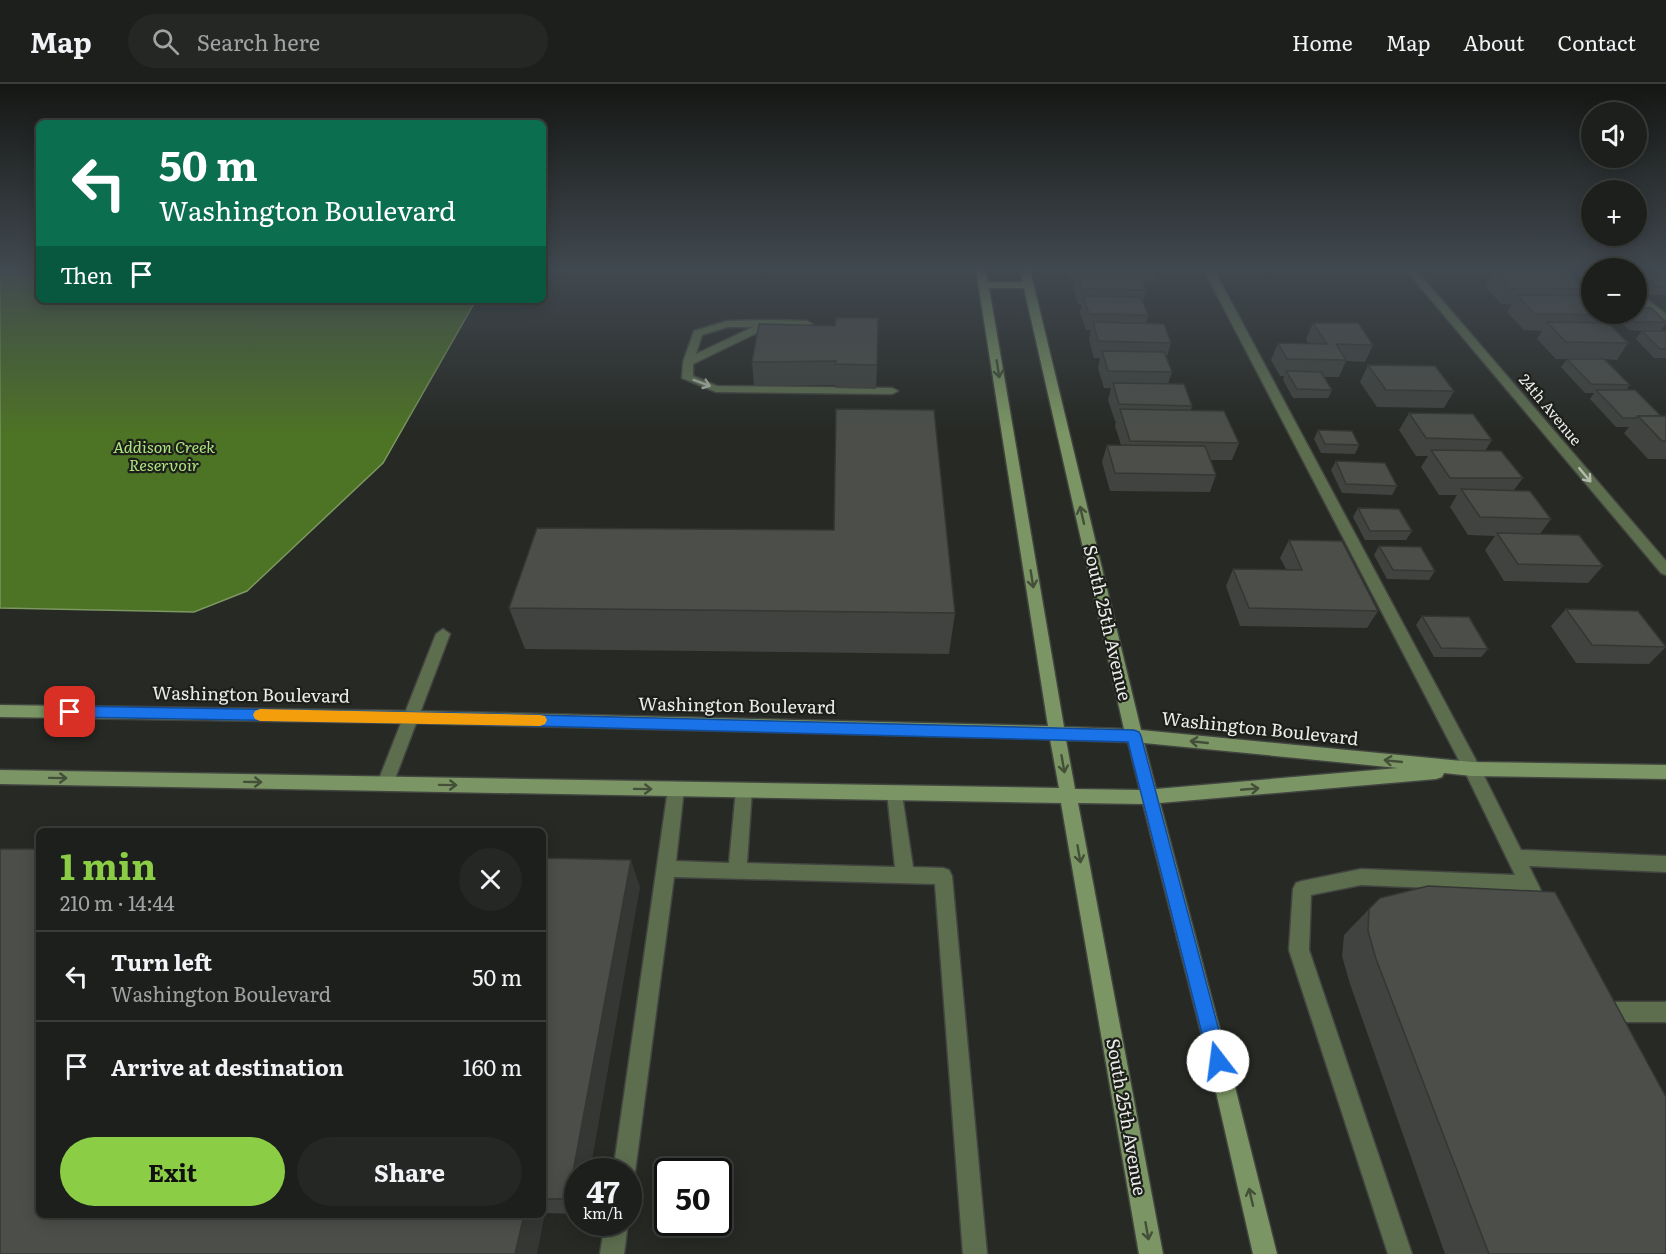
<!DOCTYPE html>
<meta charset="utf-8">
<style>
:root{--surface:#1c1f1b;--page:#252724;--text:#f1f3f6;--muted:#a0a2a3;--line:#3a3d3a;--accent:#8bce46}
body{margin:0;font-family:Literata,serif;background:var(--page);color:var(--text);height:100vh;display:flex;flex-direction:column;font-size:22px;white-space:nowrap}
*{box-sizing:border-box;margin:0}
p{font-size:20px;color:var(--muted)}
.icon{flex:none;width:33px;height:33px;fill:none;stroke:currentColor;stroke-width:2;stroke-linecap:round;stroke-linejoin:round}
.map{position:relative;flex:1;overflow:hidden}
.panel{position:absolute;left:36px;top:744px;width:510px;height:390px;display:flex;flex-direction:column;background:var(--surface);border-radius:9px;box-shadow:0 3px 15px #0003,0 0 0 2px var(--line)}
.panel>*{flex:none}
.banner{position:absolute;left:36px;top:36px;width:510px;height:183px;border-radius:9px;box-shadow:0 3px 15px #0003,0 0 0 2px var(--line);background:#0b6e4f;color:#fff;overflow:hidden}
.fabs{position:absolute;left:1581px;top:18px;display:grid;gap:12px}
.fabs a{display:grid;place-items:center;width:66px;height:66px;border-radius:50%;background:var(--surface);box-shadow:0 3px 15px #0003,0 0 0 2px var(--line);font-size:30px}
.speed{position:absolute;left:564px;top:1074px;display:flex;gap:12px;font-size:30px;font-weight:700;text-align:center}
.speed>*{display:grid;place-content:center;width:78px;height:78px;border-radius:50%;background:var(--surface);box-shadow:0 3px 15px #0003,0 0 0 2px var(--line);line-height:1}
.speed small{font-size:15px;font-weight:400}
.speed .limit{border:3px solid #111;border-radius:9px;background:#fff;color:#111}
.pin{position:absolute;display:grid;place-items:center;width:51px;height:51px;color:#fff;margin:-26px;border-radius:12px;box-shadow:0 3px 9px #0006}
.me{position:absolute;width:66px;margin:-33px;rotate:345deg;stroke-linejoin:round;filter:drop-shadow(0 0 4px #0008)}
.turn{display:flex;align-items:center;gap:21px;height:126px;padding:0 24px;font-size:27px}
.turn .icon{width:78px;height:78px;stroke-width:2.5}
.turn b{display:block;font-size:42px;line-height:51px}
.then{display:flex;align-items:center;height:57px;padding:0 24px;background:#0003;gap:12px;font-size:22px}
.round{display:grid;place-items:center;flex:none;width:63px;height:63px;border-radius:32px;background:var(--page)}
.headline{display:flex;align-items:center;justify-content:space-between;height:102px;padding:0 24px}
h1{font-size:36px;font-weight:700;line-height:45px;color:var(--accent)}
.primary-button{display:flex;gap:12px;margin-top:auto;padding:12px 24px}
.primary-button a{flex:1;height:69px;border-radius:36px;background:var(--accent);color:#111;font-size:24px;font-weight:700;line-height:69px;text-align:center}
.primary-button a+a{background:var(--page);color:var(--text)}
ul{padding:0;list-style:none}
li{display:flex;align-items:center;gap:18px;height:90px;padding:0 24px;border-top:2px solid var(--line)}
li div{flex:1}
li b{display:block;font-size:22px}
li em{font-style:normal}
header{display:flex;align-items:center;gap:36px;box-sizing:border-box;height:84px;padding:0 30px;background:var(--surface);border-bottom:2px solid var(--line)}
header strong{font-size:28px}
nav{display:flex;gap:33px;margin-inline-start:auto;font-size:21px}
.search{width:420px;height:54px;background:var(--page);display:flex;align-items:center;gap:15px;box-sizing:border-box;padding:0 21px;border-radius:33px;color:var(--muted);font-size:22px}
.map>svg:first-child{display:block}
.water{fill:#4d7325;stroke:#7c9760;stroke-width:1.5}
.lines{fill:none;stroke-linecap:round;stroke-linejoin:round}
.lane-casing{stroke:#424440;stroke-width:3}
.street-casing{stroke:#424440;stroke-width:3}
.secondary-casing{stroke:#424440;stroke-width:3}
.lane{fill:#5d6e4f;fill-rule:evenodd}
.street{fill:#5d6e4f;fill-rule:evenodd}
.secondary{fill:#7b9664;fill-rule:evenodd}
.wall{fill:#40433f}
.shaded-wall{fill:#343733}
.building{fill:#4b4e49;stroke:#343733;stroke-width:1.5}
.oneway{stroke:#434f38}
.oneway2{stroke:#b2baab}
.route{fill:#1a73e8;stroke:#114b97;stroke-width:1.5}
.slow{fill:#f59e0b}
.labels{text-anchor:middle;stroke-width:4.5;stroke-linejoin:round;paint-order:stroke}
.far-street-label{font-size:15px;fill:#ebece9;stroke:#1d1f1b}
.far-water-label{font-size:16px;font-style:italic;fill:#aee67e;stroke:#1d1f1b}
.street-label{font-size:18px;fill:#ebece9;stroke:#1d1f1b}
</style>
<header>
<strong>Map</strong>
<div class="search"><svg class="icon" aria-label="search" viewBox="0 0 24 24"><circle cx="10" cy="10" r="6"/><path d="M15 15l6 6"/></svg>Search here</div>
<nav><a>Home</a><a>Map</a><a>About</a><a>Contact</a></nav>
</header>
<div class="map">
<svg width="1666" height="1170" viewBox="0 0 1666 1170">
<rect width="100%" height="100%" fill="#262924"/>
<path class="water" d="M0,186h39v30h437l-93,163 -136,128 -53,21 -194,-4z"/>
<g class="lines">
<g class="lane-casing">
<g id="lane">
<path d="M1204,186h10l264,494 43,86 145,6v16l-137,-6 21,43 -2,6 -7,3 -7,-3 -11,-23 -162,-7 -50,10 -2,55 103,304h-24l-99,-304 4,-61 3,-6 6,-2 59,-12 154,6 -50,-103z"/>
<path d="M1636,207l30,23v8l-30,-23z"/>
<path d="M769,236l38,1 5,3 -5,3h-38l-76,37v12l24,10 175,2 6,3 -6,3 -176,-2 -34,-14 1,-16 11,-31 33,-10zM728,243h25l-57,27 6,-19z"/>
<path d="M443,545l7,5 -57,150 -2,5 -6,2 -6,-2 -2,-5 59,-150z"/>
<path d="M676,698l6,2 2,5 -8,72 53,2 7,-73 2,-5 6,-2 6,2 2,5 -5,73 148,4 -8,-74 2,-5 6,-2 6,2 12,79 30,1 6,2 3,6 35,378h-24l-28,-370 -261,-7 -39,295 -3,8 -4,1v-9h-15l55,-383 2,-5z"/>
<path d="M1600,918h66v20h-66l-7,-3 -3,-7 3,-7z"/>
<path d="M605,1138h23l-4,32h-24z"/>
</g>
</g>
<g class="street-casing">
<path id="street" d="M1406,186h10l250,291v14l-5,-2z"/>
</g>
<g class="secondary-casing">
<path id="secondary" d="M976,186h10l2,12h35l-3,-12h10l111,460 331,32 194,3v14l-194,-3 -28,-3 -2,4 -6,2 -276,24 74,280 43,171h-24l-39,-171 -71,-279 -65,-1 85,451h-24l-78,-451 -1061,-19v-14l1059,18 -9,-49 -639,-16 -411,-6v-12l411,6 637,15zM989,204h35l100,441 -60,-2zM1066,656l62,2 12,48 -65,-1zM1144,659l254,25 -242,21z"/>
</g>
<use href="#lane" class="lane"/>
<use href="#street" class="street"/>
<use href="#secondary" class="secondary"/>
</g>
<g class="wall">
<path d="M1068,186h90l-3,11h-12l3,9 -3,12 5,13 -2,8 25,20 -5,16 6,13 -4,12 24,22 -1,4 48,33 -7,17h-21l5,15 -6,17 -100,-1 -8,-29 5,-17h14l-6,-19 1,-5h-1l-7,-21 3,-12h-7l-6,-20 2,-10h-6l-5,-19 2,-9h-5l-6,-18 2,-7h-4l-5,-17 1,-8h-3z"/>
<path d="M1219,186h31l-2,4 -27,-1z"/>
<path d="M1286,186h71l-2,6 -65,-1z"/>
<path d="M1494,186l90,19 -4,7 29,19 -6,8 25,20 -11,17 -12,-1 25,26 -4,5 35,26h5v43h-18l-24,-26 5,-6h-13l-26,-28 4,-6h-9l-24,-26 6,-8h-11l-19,-20 5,-8 -18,-1 -17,-18 5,-8h-11l-16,-18z"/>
<path d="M1636,186h30v25h-15l-14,-13 2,-2h-3z"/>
<path d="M1616,230h20l30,8v1l-5,8h5v27h-12l-18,-19 6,-8 -13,-1 -15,-14z"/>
<path d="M1313,239l60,22 -8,17 -19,-1 -7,16h-15l8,13 -4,8h-35l-10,-18 1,-4h-4l-9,-16 7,-17 31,1 -3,-5z"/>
<path d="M759,240l118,41 -1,24 -41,-1v-3l-81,1 -2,-24z"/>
<path d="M1368,281l86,26 -10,17 -67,-1 -17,-25z"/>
<path d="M1409,329l83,27 -7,11 38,27 -9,12 37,29 -11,15 63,32 -15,17 -84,-2 -19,-31 10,-14 -27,-1 -18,-28 7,-12h-18l-18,-28 7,-11h-12l-17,-26z"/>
<path d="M1318,346l41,15 -4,9 -34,-1 -7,-14z"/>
<path d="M1336,377l61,25 -5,9 -50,-2 -11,-23z"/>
<path d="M1358,424l54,23 -6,9h-41l-12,-23z"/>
<path d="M1289,456l89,71 -11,17 -127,-2 -14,-40 7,-17h53l-6,-11z"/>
<path d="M1379,462l56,25 -6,9 -42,-1 -13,-24z"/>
<path d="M509,524l446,5 -6,41 -424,-5z"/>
<path d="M1566,525l100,38 -17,17 -73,-1 -25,-37z"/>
<path d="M1422,532l66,33 -7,8h-47l-18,-32z"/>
<path d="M543,774l97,29 -62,285v42l-33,-1 -2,2z"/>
<path d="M1369,825l297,345h-221l-95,-270 -8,-28 2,-21z"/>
</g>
<g class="shaded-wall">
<path d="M631,776l9,27 -50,285h-12v37l-10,-10z"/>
<path d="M543,1128l2,1 -8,41h-22l9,-39h19z"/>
</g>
<g class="building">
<path d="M1494,186l71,1 19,18 -73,-1z"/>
<path d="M1637,186h29v2h-27z"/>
<path d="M1076,188l64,1 6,17 -64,-1z"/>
<path d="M1642,190l24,1v12h-9z"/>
<path d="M1517,211l72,1 3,3v15h15l2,1 -74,-1z"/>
<path d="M1083,212l58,1 7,18 -59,-1z"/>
<path d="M1636,224h15l15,14h-31l-10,-8h11z"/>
<path d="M836,234h42l-1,47 -42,-1 1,-3 -84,1 7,-38 76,2z"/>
<path d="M1093,238l71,2 7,19 -73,-2z"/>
<path d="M1547,238l61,1 20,20 -62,-1z"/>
<path d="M1313,239h45l15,22 -37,-1 10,16 -59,-1 -9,-16 49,1z"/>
<path d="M1642,247h24v18h-6z"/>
<path d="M1102,267l62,1 8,20 -64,-1z"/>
<path d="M1567,275h37l26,26 -39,-1z"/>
<path d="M1368,281l67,1 19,25 -68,-1z"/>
<path d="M1286,287l35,1 11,18 -35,-1z"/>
<path d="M1113,299l71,1 8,22 -73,-2z"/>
<path d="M1596,306h39l26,26h-23l-2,2h-13z"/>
<path d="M836,325l98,1 21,203 -446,-5 28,-80 297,2z"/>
<path d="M1120,325l104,2 15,32 -109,-2z"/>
<path d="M1409,329l64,1 19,26 -66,-2z"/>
<path d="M1638,332h28v25h-4z"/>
<path d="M1318,346l34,1 7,14 -34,-1z"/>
<path d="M1107,361l98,1 11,29 -101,-2z"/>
<path d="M1431,366l70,1 22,27h-73z"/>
<path d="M1336,377l49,2 12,23 -51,-2z"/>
<path d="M1461,405l69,2 21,28 -71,-2z"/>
<path d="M1358,424l41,1 13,22h-42z"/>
<path d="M1497,449l82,2 24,31 -85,-2z"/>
<path d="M1289,456l53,1 36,70 -129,-3 -16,-39 69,1z"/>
<path d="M1379,462l42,1 14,24 -42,-1z"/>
<path d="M1566,525l72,2 28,36 -74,-2z"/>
<path d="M1422,532l47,1 19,32 -47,-1z"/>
<path d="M0,765h39v366h485l-9,39h-515z"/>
<path d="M543,774l88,2 -63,339h-25z"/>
<path d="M1428,802l127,6 111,205v157h-177l-113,-295 -8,-28 1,-22 11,-11z"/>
</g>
<defs><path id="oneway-shaft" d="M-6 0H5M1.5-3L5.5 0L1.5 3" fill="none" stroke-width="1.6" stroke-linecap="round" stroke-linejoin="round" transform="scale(1.5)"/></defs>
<g class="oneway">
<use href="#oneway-shaft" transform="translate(998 285) rotate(81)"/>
<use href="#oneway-shaft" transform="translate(1082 431) rotate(-103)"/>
<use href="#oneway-shaft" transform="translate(1032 495) rotate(81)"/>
<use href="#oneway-shaft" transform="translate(1199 658) rotate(-174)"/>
<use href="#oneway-shaft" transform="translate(1393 677) rotate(-174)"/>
<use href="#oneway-shaft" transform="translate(1063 680) rotate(80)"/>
<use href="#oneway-shaft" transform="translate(58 694) rotate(1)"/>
<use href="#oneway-shaft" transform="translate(253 698) rotate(1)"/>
<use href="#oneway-shaft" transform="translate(448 701) rotate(1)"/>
<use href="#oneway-shaft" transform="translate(643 705) rotate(1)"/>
<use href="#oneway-shaft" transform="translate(1250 705) rotate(-5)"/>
<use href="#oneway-shaft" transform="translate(1079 770) rotate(80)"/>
<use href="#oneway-shaft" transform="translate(1251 1113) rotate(-103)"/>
<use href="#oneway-shaft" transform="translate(1147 1147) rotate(80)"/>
</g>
<g class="oneway2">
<use href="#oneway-shaft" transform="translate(702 299) rotate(20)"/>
<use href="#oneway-shaft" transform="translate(1585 391) rotate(50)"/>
</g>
<linearGradient id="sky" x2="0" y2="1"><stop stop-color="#151714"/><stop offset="0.53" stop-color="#414950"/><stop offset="1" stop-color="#414950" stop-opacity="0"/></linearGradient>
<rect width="1666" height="350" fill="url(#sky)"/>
<path class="route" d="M70,622l388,7 676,17 5,2 2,4 86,325 -2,6 -7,3 -7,-3 -2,-6 -81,-319 -670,-18 -388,-7 -5,-1 -2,-4 2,-4z"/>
<path class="slow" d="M260,625l280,6 5,1 2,4 -2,4 -5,2 -280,-5 -5,-2 -2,-4 2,-4z"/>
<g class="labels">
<g class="far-street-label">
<text transform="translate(1550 326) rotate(50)" y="5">24th Avenue</text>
</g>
<g class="far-water-label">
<text x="164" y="369">Addison Creek<tspan x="164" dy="18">Reservoir</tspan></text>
</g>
<g class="street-label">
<text transform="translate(1107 539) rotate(77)" y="6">South 25th Avenue</text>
<text transform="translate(251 611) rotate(1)" y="6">Washington Boulevard</text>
<text transform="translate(737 622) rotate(1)" y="6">Washington Boulevard</text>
<text transform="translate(1260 645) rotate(6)" y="6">Washington Boulevard</text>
<text transform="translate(1126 1033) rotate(80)" y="6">South 25th Avenue</text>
</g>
</g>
</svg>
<div class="fabs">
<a><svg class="icon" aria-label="sound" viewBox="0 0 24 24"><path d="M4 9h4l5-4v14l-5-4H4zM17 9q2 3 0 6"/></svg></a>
<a>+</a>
<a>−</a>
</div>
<div class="speed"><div>47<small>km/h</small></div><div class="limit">50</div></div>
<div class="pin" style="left:70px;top:628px;background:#d93025"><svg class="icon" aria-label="arrive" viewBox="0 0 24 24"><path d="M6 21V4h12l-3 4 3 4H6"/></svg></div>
<svg class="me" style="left:1218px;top:977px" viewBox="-20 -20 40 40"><circle r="19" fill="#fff"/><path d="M0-13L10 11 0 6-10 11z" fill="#1a73e8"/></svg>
<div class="banner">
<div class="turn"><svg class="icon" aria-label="left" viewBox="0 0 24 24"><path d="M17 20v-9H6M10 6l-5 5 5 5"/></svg><div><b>50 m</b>Washington Boulevard</div></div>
<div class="then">Then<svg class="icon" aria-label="arrive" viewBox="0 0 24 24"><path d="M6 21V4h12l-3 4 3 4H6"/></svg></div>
</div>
<section class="panel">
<div class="headline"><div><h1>1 min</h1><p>210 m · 14:44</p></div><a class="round"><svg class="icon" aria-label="close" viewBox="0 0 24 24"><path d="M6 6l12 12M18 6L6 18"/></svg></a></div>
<ul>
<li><svg class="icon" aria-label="left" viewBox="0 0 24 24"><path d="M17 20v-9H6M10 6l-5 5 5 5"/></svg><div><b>Turn left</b><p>Washington Boulevard</p></div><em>50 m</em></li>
<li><svg class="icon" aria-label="arrive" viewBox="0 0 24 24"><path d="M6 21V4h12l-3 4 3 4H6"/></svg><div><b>Arrive at destination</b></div><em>160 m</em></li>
</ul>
<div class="primary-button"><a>Exit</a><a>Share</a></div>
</section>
</div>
